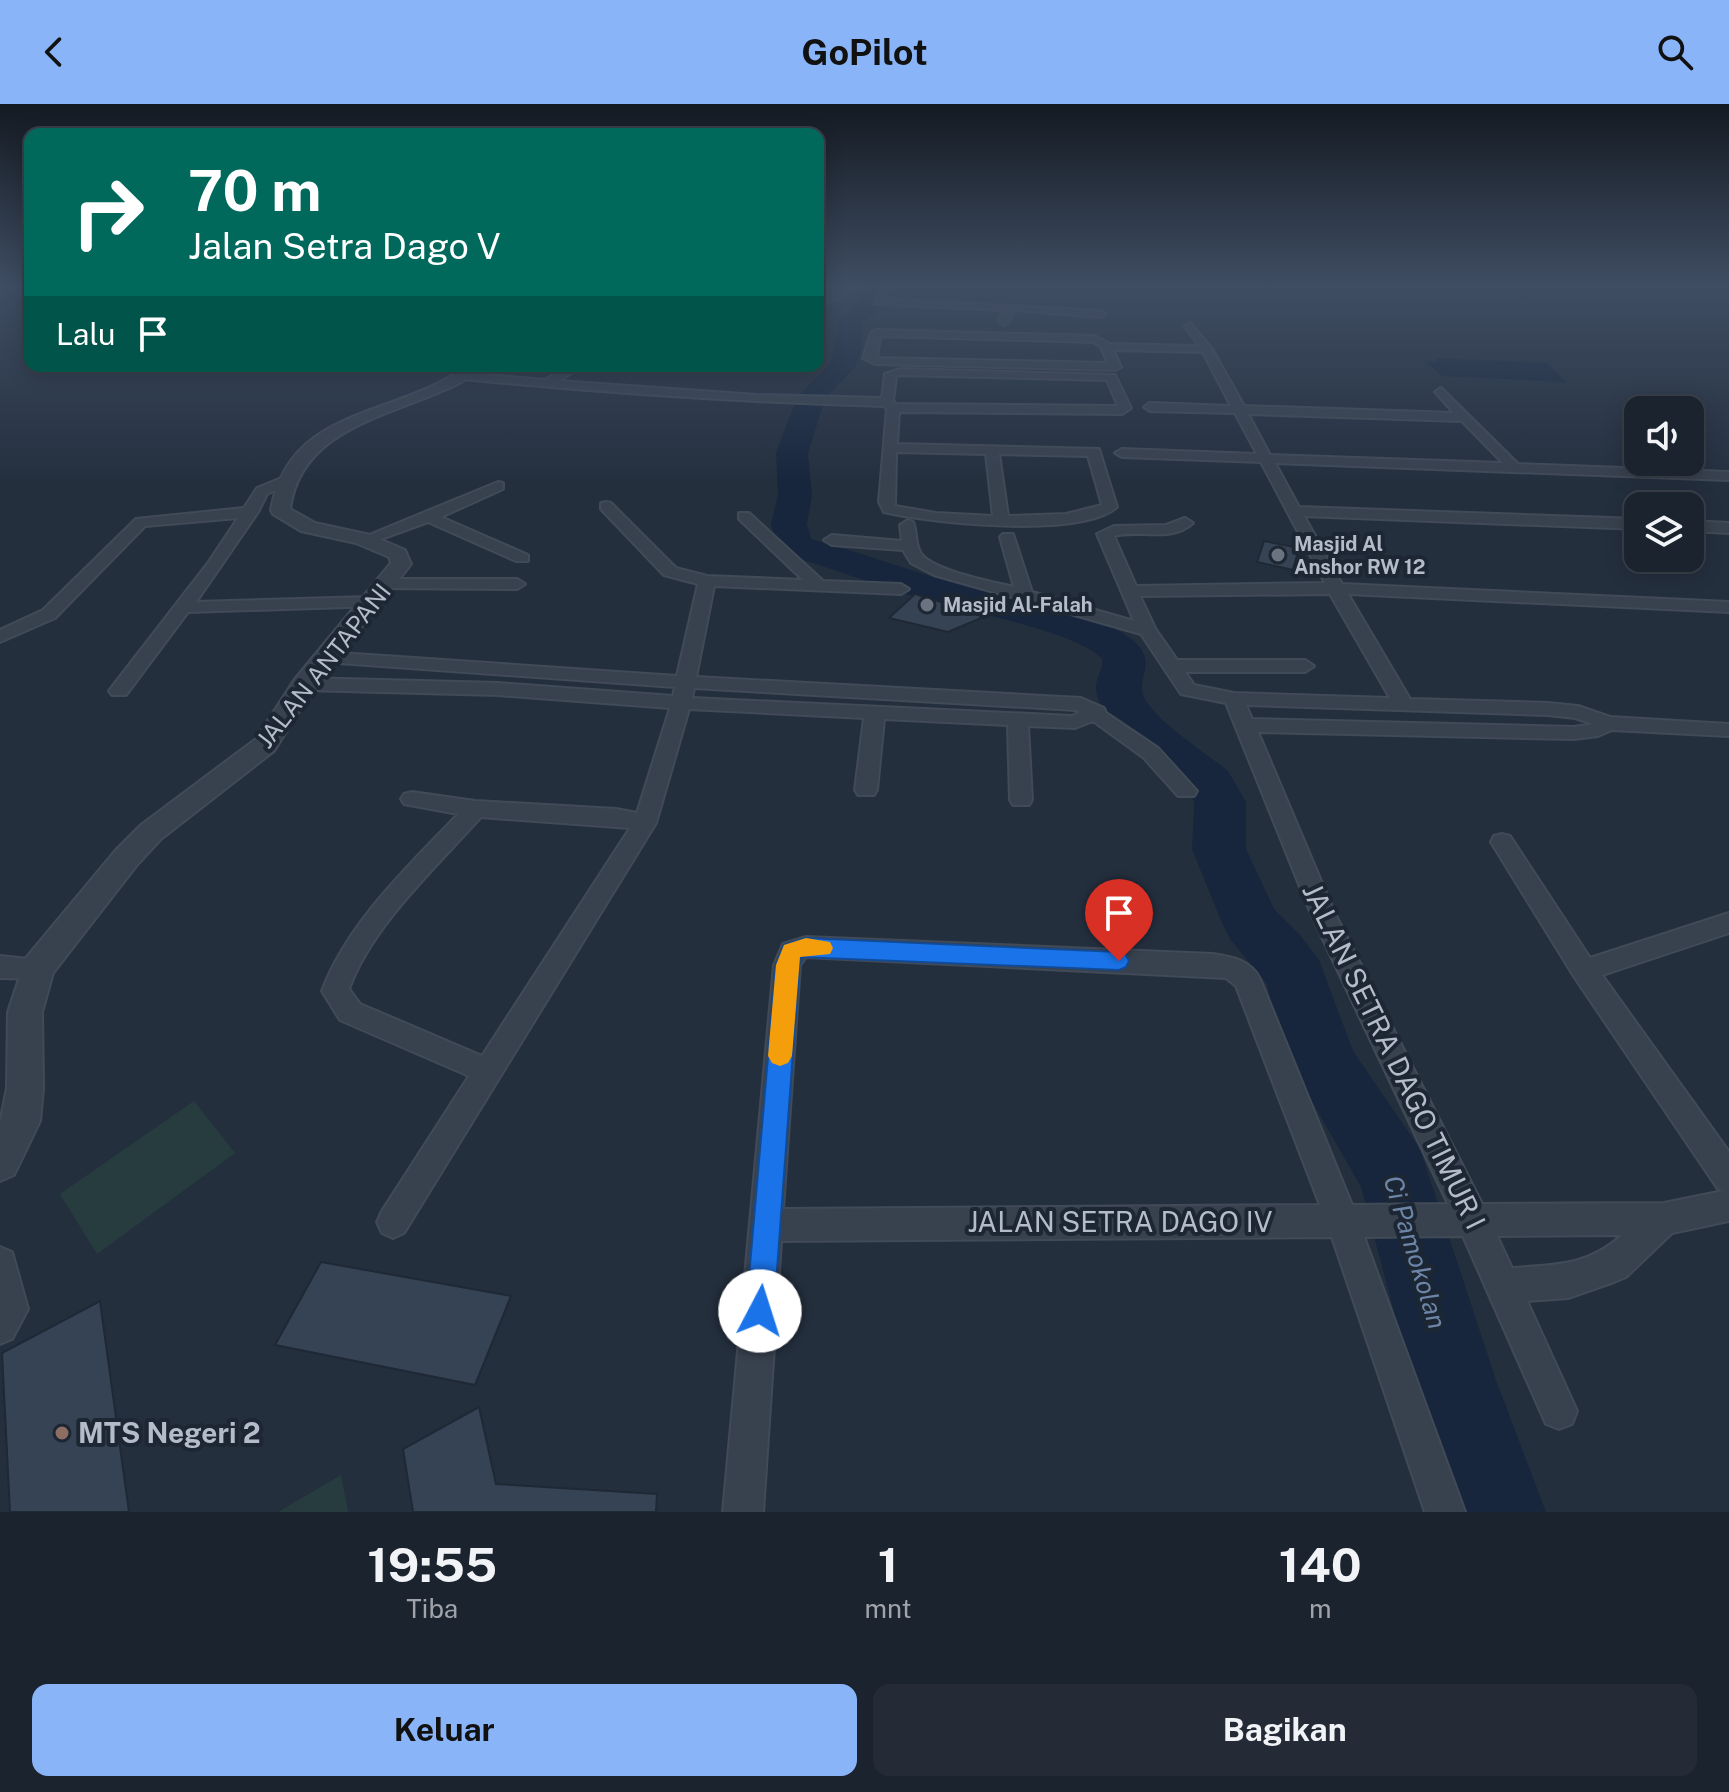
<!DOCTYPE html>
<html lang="id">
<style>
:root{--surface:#1b232e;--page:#242b36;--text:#f1f3f6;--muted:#a0a4aa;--line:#39404a;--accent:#8ab4f8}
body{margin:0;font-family:"Public Sans",sans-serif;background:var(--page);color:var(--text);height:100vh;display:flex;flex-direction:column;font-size:30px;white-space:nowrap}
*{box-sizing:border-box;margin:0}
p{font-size:26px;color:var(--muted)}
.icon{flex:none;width:44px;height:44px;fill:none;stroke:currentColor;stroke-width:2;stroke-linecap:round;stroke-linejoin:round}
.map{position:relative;height:1408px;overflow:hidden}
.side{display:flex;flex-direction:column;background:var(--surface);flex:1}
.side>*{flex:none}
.top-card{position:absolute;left:24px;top:24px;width:800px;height:244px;border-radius:16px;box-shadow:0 4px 20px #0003,0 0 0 2px var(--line);background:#00695c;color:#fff;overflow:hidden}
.controls{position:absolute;left:1624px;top:292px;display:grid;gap:16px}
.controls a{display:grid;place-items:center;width:80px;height:80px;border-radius:16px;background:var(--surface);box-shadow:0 4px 20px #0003,0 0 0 2px var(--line);font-size:40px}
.pin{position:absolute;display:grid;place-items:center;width:68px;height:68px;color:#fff;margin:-82px -34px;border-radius:50% 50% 50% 0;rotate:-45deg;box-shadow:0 0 8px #0007}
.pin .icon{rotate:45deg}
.me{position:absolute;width:88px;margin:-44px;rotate:5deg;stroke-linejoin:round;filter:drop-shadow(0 0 6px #0008)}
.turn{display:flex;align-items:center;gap:28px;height:168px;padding:0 32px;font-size:36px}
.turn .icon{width:104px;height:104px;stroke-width:2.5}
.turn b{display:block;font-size:56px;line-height:68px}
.then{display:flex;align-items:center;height:76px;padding:0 32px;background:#0003;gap:16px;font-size:30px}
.eta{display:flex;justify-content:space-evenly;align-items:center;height:136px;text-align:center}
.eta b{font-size:48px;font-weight:700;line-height:56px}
.primary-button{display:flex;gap:16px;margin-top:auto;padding:16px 32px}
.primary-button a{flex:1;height:92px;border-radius:16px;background:var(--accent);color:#111;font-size:32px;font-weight:700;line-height:92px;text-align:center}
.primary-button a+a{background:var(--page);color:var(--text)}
header{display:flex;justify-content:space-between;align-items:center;height:104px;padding:0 32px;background:var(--accent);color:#111;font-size:36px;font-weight:700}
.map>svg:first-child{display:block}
.green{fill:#263c3f}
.water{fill:#17263c}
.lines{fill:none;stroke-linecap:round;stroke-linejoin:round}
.river{fill:#17263c;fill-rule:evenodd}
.building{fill:#364354;stroke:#1f2835;stroke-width:2}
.minor-casing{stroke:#414a57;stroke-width:4}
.tertiary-casing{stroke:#414a57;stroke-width:4}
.minor{fill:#38414e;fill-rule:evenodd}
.tertiary{fill:#38414e;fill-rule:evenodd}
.route{fill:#1a73e8;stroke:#114b97;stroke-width:2}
.slow{fill:#f59e0b}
.worship-dot{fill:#6b7280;stroke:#1d2633;stroke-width:3}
.education-dot{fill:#8d6e63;stroke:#1d2633;stroke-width:3}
.labels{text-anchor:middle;stroke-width:8;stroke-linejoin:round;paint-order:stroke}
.far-poi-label{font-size:20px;font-weight:bold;fill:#b4bcc9;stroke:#1d2633;text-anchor:start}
.street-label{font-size:24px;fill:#b4bcc9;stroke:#1d2633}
.water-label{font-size:26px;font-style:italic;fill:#6d86a8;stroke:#1d2633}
.near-street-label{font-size:28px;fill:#b4bcc9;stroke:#1d2633}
.near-poi-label{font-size:28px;font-weight:bold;fill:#b4bcc9;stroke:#1d2633;text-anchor:start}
</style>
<header><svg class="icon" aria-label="back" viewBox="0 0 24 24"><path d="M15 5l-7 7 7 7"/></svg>GoPilot<svg class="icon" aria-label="search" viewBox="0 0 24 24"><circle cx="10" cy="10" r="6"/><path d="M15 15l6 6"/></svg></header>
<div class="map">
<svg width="1729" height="1408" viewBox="0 0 1729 1408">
<rect width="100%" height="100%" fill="#242f3e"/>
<g class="green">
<path d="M194,997l41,52 -138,101 -37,-60z"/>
<path d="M341,1371l7,37h-70z"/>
</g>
<path class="water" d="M1435,254l112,5 19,19 -124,-6 -16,-14h12z"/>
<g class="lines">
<path class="river" d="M868,182h22l-17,29 -10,7 -2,28 -6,17 -30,32 -17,54 4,42 -5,29 4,15c44,12 86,27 129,40 48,16 164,32 196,64 22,22 -2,37 9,56 11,22 62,55 83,72l18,31v47l28,60 26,26 19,25 34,91 67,98 76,231 50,132h-92l-42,-132 -51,-193 -67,-117 -21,-56 -6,-30 -37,-45 -8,-16 -30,-74 2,-47 -4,-9c-22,-19 -97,-76 -94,-106 0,-11 7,-15 6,-29 -32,-29 -141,-47 -186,-61 -45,-13 -88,-31 -134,-43l-5,-8 -6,-22 7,-29 -2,-42 21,-56 33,-33 5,-14 4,-31 17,-14z"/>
</g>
<g class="building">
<path d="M1264,437l35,7 -6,22 -36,-8z"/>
<path d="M915,490l71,22 -38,16 -59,-14z"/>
<path d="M321,1158l190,34 -36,89 -200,-40z"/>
<path d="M100,1197l29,211h-119l-8,-159z"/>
<path d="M479,1303l17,77 161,10 -1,18h-243l-10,-63z"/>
</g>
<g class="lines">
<g class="minor-casing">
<g id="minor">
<path d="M848,182h11l-20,13 -21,7v-6z"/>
<path d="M881,182h9l-7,13 218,12 5,3 -5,3 -88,-7 -4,12 -5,3 -5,-3 4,-12 -129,-6z"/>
<path d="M1190,219l22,26 32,57 210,7 -19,-21 6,-4 77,76 211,8v8l-454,-17 24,44 339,12v10l-334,-13 38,68 387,18v10l-381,-18 62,105 138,4 30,3 32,11 119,7v12l-117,-6 -14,6 -24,3 -316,-7 77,182 147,290 182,-1 59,-12 -5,-2 -143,-211 -84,-136 3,-6 8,-2 8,2 80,122 139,-45v20l-127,42 127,177v69l-57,12 -46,44 -12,5 -46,16 -41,3 50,110 -5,13 -13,5 -13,-5 -83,-188 -99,1 101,275h-40l-93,-275 -551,4 -18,271h-40l51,-547 9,-21 23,-7 407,17c19,3 38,6 47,25l92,226 96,-1 -137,-290 -85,-211 -45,-9 -40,-60 -207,-59 -23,-12 -8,-13 -71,-5 -8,-5 8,-5 70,6 -2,-16 8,-5 5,2c4,9 2,21 7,30 9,18 73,30 94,35l-14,-50 3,-3h10l19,58 102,29 -37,-87 17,-8 52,-1 19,-7 8,5c-22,20 -54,6 -79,13l22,50 189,-3 -64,-121 -139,-5 -7,-4 7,-4 135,5 -22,-41 -85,-2 -6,-4 6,-4 81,3 -28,-54 -90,-2 8,17 -6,3 -240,-6 -12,-6 8,-25 5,-3 219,6 15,8 89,2 -14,-20zM880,232l213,6 7,4 8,17 -231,-5zM1248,310l214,7 41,42 -233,-8zM1330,490l60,104 -156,-5 -40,-8 -9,-13h120l9,-6 -9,-6h-128l-21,-30 -16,-34zM1246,601l302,10 27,3 18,6 -19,3 -322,-8zM806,853l420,21 10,8 84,219 -537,4 17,-244zM1622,1131c-34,31 -67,30 -110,33l-15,-32z"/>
<path d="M567,262h14l-22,15 198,14 125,3 3,-24 15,-5 215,6 16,33 -9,6 -223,-2 -2,32 202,5 18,58c-36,32 -187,16 -233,5l-5,-10 8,-93 -3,-3c-141,-4 -281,-13 -421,-27l-6,-3 6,-3 82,7zM900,271l207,5 11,26 -222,-2 -3,-3 3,-25zM896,348l90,2 7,62 -57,-3 -41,-7zM999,350l89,2 14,49 -36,9 -58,2z"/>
<path d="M284,373l5,1v6l-22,10 -9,18 -62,90 175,-5 6,1 2,4 -2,4 -189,6 -62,83h-14l-3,-4 3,-4 96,-124 30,-45 -93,8 -90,92 -55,24v-12l43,-20 93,-91 108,-11 13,-20z"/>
<path d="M498,378l5,1v6l-62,28 87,38v6h-12l-88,-39 -58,21h-10l-3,-3z"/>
<path d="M606,398l5,1 65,65 31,8 96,4 -64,-61v-6h10l74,68 78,3 8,5 -8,5 -187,-8 -18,91 385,21 23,10 2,5 52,35 39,43 -3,5h-16l-34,-38 -51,-37 -18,7 -47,-2 4,74 -3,5h-16l-3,-5 -2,-75 -124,-6 -7,71 -3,5h-16l-3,-5 9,-72 -175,-9 -33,114 -252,410 -11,5 -11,-5 -5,-11 5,-11 87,-135 -129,-56 -18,-29c26,-69 86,-124 136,-177l-54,-10 -3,-5 3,-5 8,-2 63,9 141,8 21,4 33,-105 -172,-13 -194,-5 -9,-6 9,-6 194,5 175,13 2,-9 -350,-25 -9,-5 9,-5 352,24 21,-92 -34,-9 -63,-66v-6zM694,584l382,22 4,2 -8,4 -380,-18zM481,713l149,11 -148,228 -122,-52 -11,-15c22,-62 88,-123 132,-172z"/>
<path d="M1690,417l39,2v10l-39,-2z"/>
<path d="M387,475h130l8,5 -8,5 -136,-1 -2,-4z"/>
<path d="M0,852l47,5 4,7 -4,7 -9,4 -38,-1z"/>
<path d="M0,1143l12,5 16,57 -16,30 -12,5z"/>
</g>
</g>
<g class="tertiary-casing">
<path id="tertiary" d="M466,262h16c-12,14 -30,21 -47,28 -60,25 -135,41 -145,115l25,14 55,12 35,15 6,14 -97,123 -40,64 -113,88 -25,27 -83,107 -11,39 1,76 -3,33 -26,54 -14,6v-58l7,-35 1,-76 18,-54 90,-108 25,-25 115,-86 39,-60 96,-116 -2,-6 -33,-14 -55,-12 -28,-17 -2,-4c18,-105 127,-92 195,-144z"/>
</g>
<use href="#minor" class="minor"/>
<use href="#tertiary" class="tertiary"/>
</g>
<linearGradient id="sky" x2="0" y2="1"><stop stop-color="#141a22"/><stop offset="0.48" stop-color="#3f4d63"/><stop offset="1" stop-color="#3f4d63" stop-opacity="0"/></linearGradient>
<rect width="1729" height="379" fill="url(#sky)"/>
<path class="route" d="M806,834l313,14 7,3 3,6 -3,6 -7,3 -319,-13 -26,354 -4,10 -10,4 -10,-4 -4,-10 30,-346 8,-20z"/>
<path class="slow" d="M806,834l24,4 3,6 -3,6 -30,3 -8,99 -4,7 -8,3 -8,-3 -4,-7 8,-91 8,-20z"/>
<g class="worship-dot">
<circle cx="1278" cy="451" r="8"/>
<circle cx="927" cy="501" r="8"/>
</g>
<circle class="education-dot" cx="62" cy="1329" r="8"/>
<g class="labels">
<g class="far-poi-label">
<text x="1294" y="447">Masjid Al<tspan x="1294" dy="23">Anshor RW 12</tspan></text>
<text x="943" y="508">Masjid Al-Falah</text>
</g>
<g class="street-label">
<text transform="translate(324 562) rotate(-52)" y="8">JALAN ANTAPANI</text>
</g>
<g class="water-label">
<text transform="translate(1415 1148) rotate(73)" y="9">Ci Pamokolan</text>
</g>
<g class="near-street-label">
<text transform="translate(1394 952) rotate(64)" y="10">JALAN SETRA DAGO TIMUR I</text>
<text x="1120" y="1128">JALAN SETRA DAGO IV</text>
</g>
<g class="near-poi-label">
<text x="78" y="1339">MTS Negeri 2</text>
</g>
</g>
</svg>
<div class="controls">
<a><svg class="icon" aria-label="sound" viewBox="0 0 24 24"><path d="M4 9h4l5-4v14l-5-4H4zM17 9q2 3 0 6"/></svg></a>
<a><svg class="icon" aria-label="layers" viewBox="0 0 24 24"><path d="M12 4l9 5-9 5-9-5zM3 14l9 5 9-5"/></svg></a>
</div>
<div class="pin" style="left:1119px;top:857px;background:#d93025"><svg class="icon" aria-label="arrive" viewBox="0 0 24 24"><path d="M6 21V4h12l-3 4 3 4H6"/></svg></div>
<svg class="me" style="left:760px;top:1207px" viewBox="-20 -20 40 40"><circle r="19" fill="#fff"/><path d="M0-13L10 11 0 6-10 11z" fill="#1a73e8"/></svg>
<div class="top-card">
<div class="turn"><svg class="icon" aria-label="right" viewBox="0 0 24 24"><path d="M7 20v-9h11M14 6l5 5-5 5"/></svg><div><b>70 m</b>Jalan Setra Dago V</div></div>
<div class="then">Lalu<svg class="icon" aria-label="arrive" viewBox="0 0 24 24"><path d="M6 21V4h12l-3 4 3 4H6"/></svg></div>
</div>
</div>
<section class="side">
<div class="eta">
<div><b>19:55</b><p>Tiba</p></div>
<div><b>1</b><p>mnt</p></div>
<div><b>140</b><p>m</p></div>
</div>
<div class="primary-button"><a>Keluar</a><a>Bagikan</a></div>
</section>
